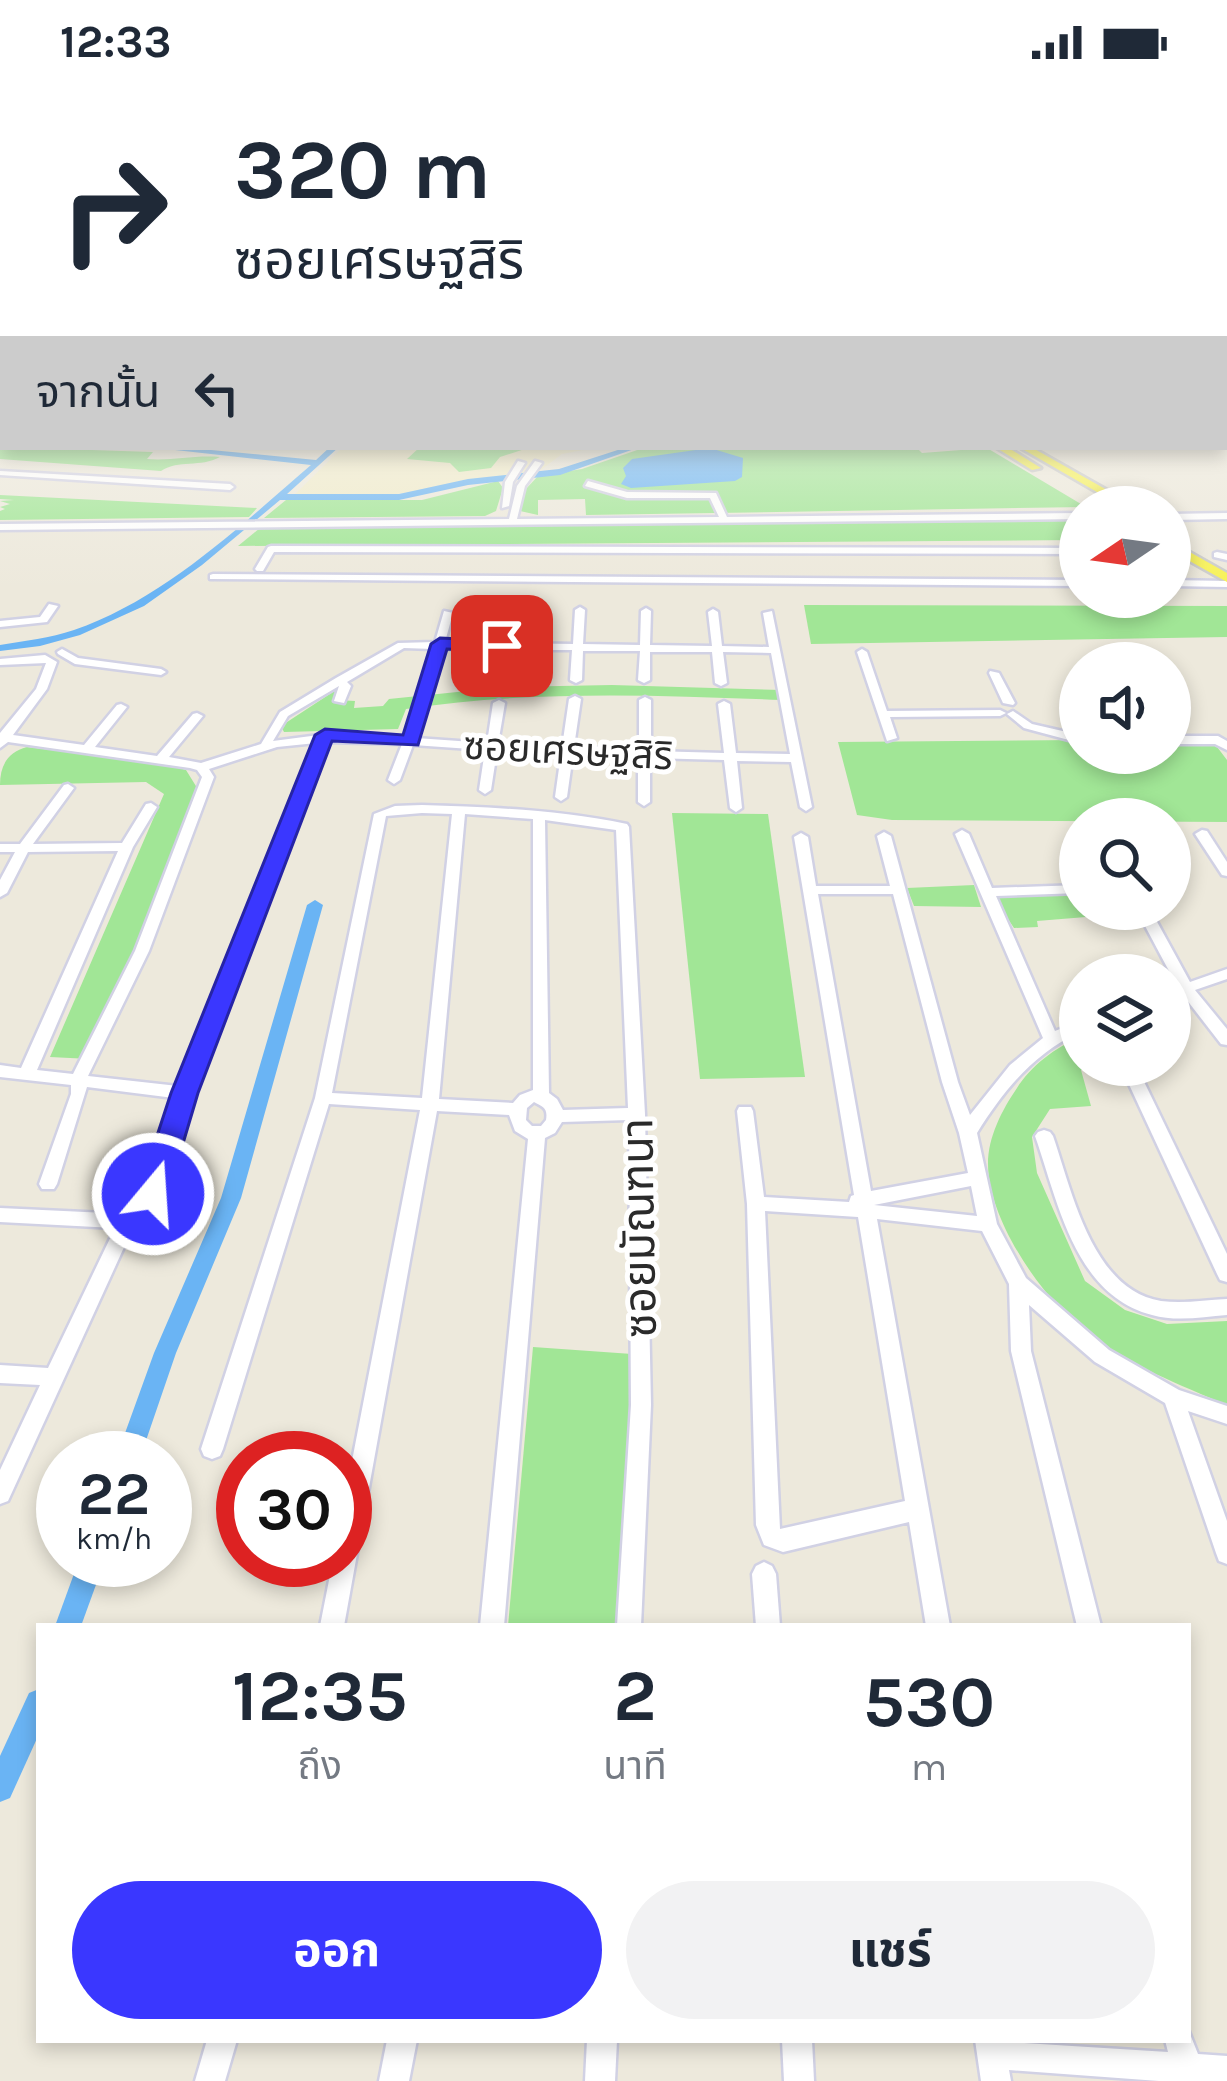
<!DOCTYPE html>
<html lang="th">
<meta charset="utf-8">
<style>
:root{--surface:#fff;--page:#f2f2f3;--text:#1f2937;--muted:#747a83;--accent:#3a37ff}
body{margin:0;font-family:Karla,"Noto Sans Thai",sans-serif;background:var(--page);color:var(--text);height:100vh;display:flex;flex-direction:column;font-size:45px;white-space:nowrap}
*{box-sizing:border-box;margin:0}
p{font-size:39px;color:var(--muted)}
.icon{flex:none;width:66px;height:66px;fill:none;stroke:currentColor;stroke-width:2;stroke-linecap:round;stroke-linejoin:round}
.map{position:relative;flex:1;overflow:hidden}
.details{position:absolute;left:36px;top:1539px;width:1155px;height:420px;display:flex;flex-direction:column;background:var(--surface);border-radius:0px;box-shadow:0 6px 18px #0003}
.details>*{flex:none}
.hud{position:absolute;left:0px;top:0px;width:1227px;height:366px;box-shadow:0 6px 18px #0003;background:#fff;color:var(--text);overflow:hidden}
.needle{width:78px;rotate:257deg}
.tools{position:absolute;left:1059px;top:402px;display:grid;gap:24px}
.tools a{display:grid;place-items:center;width:132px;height:132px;border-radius:50%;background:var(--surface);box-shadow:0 6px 18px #0003;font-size:60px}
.speed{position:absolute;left:36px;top:1347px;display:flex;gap:24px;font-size:60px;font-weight:700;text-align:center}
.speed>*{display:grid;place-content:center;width:156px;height:156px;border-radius:50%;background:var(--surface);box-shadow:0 6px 18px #0003;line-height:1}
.speed small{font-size:30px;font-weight:400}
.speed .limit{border:18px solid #d22;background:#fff;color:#111}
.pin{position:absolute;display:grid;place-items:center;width:102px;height:102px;color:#fff;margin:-51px;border-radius:24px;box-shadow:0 6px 18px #0006}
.me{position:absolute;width:132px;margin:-66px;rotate:18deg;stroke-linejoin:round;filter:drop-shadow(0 0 9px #0008)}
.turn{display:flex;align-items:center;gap:42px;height:252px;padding:0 36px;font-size:54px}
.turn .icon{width:156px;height:156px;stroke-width:2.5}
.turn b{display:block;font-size:84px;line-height:102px}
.then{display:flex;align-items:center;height:114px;padding:0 36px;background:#0003;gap:24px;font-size:45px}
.eta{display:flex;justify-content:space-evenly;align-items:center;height:204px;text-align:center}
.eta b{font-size:72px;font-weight:700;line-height:84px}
.cta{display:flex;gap:24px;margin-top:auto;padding:24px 36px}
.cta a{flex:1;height:138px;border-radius:72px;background:var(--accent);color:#fff;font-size:48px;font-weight:700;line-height:138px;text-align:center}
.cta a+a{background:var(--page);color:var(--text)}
.status{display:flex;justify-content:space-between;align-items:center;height:84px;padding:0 60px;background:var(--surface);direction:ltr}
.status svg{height:33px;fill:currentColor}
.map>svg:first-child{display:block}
.education{fill:#f0ebca}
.green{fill:#a1e696}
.water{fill:#6ab4f4}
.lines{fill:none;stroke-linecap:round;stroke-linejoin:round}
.canal{fill:#6ab4f4;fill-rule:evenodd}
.minor-casing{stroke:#d1d1e4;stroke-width:5}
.major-casing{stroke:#ccc;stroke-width:5}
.minor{fill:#fff;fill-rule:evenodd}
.major{fill:#f7f257;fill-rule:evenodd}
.route{fill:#3a37ff;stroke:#2624a6;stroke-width:3}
.labels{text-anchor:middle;stroke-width:10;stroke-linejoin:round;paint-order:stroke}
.far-street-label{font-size:39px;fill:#2a2a2a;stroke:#fff}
.street-label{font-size:45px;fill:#2a2a2a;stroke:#fff}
</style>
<div class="status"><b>12:33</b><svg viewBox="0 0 49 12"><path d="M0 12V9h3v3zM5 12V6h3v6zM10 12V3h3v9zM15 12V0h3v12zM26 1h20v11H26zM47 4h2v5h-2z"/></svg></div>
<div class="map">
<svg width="1227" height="1997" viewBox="0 0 1227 1997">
<rect width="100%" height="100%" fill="#ede9dc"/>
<path class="education" d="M343,363h256l-37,7 -24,18 -141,22 -103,1z"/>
<g class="green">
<path d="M0,363l153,5 -6,7c25,2 46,-4 73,-2 -20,11 -41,2 -59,14l-161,-12z"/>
<path d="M420,363h111l-31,10 -9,11 -32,4 -9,-9 -43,-4z"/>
<path d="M646,363h270l6,6 65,-5 99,59 -500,8 -1,-16 -47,1v15l-18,-4 5,-21 13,-14 44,-7z"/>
<path d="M498,397l5,7 -7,23 -11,5 -221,2 22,-18h136z"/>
<path d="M0,411l257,13 -8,9 -249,3v-9l5,-2 -5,-2 10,-3 -10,-3 14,-1 -14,-1z"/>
<path d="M1080,433v23l-842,6 22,-18z"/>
<path d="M804,521l423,1v31l-416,7z"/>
<path d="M612,601l170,5v10c-126,-5 -251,-10 -376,9l-8,20 -114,3 -3,-6 61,-40 -5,14 18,1 -1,7 29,-2 6,-7 117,-12z"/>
<path d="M1211,655l16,21v62l-335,-2 -35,-5 -19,-73 242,-2v13h90v-13z"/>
<path d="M27,663l138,17 21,6 13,21 -109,268 -40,-2 114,-263 -18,-12 -146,3c0,-20 8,-33 27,-38z"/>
<path d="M672,729l96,1 37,263 -105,2z"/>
<path d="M974,801l7,22 -67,-1 -7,-18z"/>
<path d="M1080,809v16h53l2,4 -98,8 1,6 -24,1 -20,-30z"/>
<path d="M1080,954v27l32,2 -31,3 10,36 -41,3 -18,28 5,36 48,108 40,29 42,14 60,-3v84c-47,-20 -98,-40 -139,-71 -44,-33 -100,-113 -100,-170 0,-27 14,-54 29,-76 13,-21 39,-42 63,-50z"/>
<path d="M533,1263l99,7 -10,272h-114z"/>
</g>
<path class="water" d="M710,364l33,10 -1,19 -7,4 -104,7 -10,-4 5,-8 -3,-8 9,-9z"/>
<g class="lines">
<g class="canal">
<path d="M1224,357l3,1v7l-4,-2z"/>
<path d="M148,363h31l137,13 14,-13h9l-52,47h112l69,-15 91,-10 68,-22h13l-80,28 -92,10 -69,15h-119l-78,65 -58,41 -64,29 -40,11 -40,5v-6c25,-4 50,-7 74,-15 90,-31 166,-104 237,-165z"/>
<path d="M315,816l8,5 -82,293 -65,155 -36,105h-24l38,-105 67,-155 86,-293z"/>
<path d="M79,1476h26l-24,66h-26z"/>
<path d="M39,1605v45l-29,64 -10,4v-46l29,-63z"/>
</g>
<g class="minor-casing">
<g id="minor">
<rect x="1224" y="236" width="3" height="4"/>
<rect x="0" y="243" width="3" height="4"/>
<rect x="1224" y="257" width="3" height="4"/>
<rect x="0" y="260" width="3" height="4"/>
<rect x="1224" y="271" width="3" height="4"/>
<rect x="0" y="281" width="3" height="4"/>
<rect x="0" y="302" width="3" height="4"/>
<rect x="1224" y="308" width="3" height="4"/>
<path d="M0,319l3,-1v4l-3,1z"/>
<rect x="0" y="343" width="3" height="5"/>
<path d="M518,377l7,2 -12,19 -4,24 -7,2 3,-26z"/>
<path d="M535,377l7,2 -17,23 -8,33 202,-2 -9,-19h-83l-42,-12 3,-5 39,11 89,1 11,24 353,-4v6l-1080,11v-6l509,-5 8,-33z"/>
<path d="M0,387l230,13 4,3 -4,3 -230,-15z"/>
<path d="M1227,429v6l-57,1v-6z"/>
<path d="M271,462l809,2v6l-806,-2 -11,19h-6l-2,-2 13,-22z"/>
<path d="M1217,468l10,2v6l-13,-3v-4z"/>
<path d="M213,490l867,6v6l-870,-7v-4z"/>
<path d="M1170,496l57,1v6l-57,-1z"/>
<path d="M49,520l9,2 -11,16 -47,5v-6l40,-4z"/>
<path d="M514,521l5,3 -11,35 65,1 2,-34 5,-3 5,3 -2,34 57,1 1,-34 5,-3 5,3 -1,34 62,1 -4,-34 5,-3 5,3 4,34 47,1 -6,-34 9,-2 40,196 -6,4 -6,-4 -9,-45 -54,-1 5,47 -6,4 -6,-4 -6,-48 -74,-2v44l-6,4 -6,-4v-45l-65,-3 -6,43 -6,4 -6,-4 6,-43 -64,-3 -6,39 -6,4 -6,-4 6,-40 -72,-5 -13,35 -6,4 -6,-4 14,-36 -74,-2 -136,351 -33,106h-12l-3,-5 30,-96 -87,-11 -30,97 -3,5h-12l-3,-5 32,-90v-9l-71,-8v-12l21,3 97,-217 -90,1 -21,41 -7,4v-17l15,-28h-15v-8h20l44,-59 4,-1 6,4 -41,56 89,-1 24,-39 5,-1 6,4 -24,40 -96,223 36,4 62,-123 67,-174 -5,-7 -7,-2 -182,-26 -8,6v-15l36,-44 10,-26 -46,2v-6l45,-4 12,7 -10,27 -34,46 71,10 33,-40 4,-1 6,3 -32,40 62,9 36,-42 4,-1 6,3 -34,41 32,6 60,-19 19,-32 56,-34 62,-35 37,-1 9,-31 9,2 -8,29 53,1 11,-35zM404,564l29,1 -15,53 -13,35 -74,-2 -6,-4 -6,4 -46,6 15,-25 51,-30 -5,15 10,2 7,-17 -4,-4zM444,565h53l-1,34 6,3 6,-3 -1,-33h65l-2,30 6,3 6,-3 1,-29h57l-2,29 6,3 6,-3v-28h62l3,31 6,3 6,-3 -4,-31 48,1 19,101 -54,-1 -6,-49 -6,-3 -6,3 6,49 -73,-2v-51l-6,-3 -6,3v50l-65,-3 7,-48 -6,-3 -6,3 -7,48 -64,-3 7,-41 -6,-3 -6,3 -6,40 -71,-5 14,-36zM316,659l-138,343 -90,-10 61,-125 65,-174 -5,-8 68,-22z"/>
<path d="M62,565l16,9 83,11 5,3 -5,3 -86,-11 -17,-10 -1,-2z"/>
<path d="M862,565l5,3 20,59 113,-1 6,3 -6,3 -110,1 7,21 -10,3 -30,-89z"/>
<path d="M990,587l9,2 16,30 -2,2 -10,-2 -14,-30z"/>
<path d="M1013,627l19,13 48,11v8l-56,-15 -17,-14z"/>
<path d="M1170,652h48l9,5v9l-12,-6h-45z"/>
<path d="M422,721c68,2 138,5 205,19l2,3 16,287 6,291 -10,221h-24l14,-221 -2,-285 -67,2 -7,11 -10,5 -41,488h-24l48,-487 -13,-8 -6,-16 -72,-4 -93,515h-24l13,-66h12v-63l75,-387 -91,-6 -106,345 -3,7 -8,3 -8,-3 -3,-7 114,-351 59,-284 21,-8zM422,729l30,1 -30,284 -90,-5 54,-277zM465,730l68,5v271l-13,5 -7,8 -74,-4zM545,736l71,10 12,278 -65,2 -6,-11 -8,-6zM534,1018c9,5 14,6 12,18l-5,6h-9l-6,-6 1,-12z"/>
<path d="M962,746l7,4 23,54 88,-3v8l-84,3 59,135 25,-10v11c-46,21 -77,59 -103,101l20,91 29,54 83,72 70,40 48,16v18l-39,-13 39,110v43l-8,-3 -3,-8 -51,-150 -70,-41 -66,-57 2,46 70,275h-24l-66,-275 -2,-67 -27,-53 -105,-12 73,407h-24l-17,-104 -126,30 -19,-7 -8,-20 -9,-321 -10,-93 2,-4h12l2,4 11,86 85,5 2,-6 3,-1 -60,-358 7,-4 7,4 8,49h74l-13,-50 7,-4 7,4 67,246 12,33 40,-50 33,-27 -88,-204zM818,810h75l49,188 17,51 9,40 -97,18zM971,1102l6,30 -103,-11zM765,1127l93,6 47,284 -125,28z"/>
<path d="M1202,746l5,1 20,31v14l-5,-1 -27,-41z"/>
<path d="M1136,825h14l40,73 37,-13v10l-32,11 32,39v16l-6,-1 -38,-49 -13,4v-10l7,-3z"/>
<path d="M1120,981h16l91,189v28l-7,-2 -3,-6z"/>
<path d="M1044,1046l6,2 3,4c19,55 39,154 108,165 22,3 44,-1 66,-2v16c-24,2 -51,7 -75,0 -78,-20 -94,-114 -117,-179l3,-4z"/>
<path d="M0,1124l127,6 6,2 3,5 -128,280 -8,3v-34l40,-85 -40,-2v-18l48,3 67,-140 -115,-6z"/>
<path d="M764,1478l8,4 4,8 4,52h-24l-4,-52 4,-8z"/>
<path d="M1188,1945l10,25 29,2v25h-68l-150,-11 2,11h-30l-6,-41 193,12 -3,-12h23z"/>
<path d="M207,1956h30l-12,41h-30z"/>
<path d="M387,1956h30l-8,41h-30z"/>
<path d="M587,1956h30l-2,41h-30z"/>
<path d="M782,1956h30l2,41h-30z"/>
</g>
</g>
<g class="major-casing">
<g id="major">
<path d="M995,363h12l34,21 -9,2z"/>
<path d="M1019,363h12l106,60h-14z"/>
<path d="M1170,457l57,32v9l-57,-32z"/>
</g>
</g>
<use href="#minor" class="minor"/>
<use href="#major" class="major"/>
</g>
<linearGradient id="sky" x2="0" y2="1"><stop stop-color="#75b4ed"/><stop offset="0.45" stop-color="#f7f5ef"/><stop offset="1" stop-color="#f7f5ef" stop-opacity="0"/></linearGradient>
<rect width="1227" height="505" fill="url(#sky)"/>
<path class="route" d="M440,554l62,3 9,5 -9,5 -55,-2 -29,96 -86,-4 -134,352 -30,101 -5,8h-21l-4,-8 33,-101 144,-358 10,-6 78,6 28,-91z"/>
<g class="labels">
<g class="far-street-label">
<text transform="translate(568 666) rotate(3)" y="14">ซอยเศรษฐสิริ</text>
</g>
<g class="street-label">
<text transform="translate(638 1144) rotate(-91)" y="16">ซอยมัณฑนา</text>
</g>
</g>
</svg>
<div class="tools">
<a><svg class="needle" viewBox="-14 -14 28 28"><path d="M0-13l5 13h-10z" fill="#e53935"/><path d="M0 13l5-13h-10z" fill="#747a83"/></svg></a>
<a><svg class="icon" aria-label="sound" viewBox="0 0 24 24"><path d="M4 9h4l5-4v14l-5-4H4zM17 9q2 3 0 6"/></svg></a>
<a><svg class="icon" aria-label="search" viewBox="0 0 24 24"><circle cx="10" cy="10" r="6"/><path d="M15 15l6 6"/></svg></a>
<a><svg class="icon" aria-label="layers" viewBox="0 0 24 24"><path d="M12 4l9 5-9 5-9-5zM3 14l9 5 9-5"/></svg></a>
</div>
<div class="speed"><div>22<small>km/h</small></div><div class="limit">30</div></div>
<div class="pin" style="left:502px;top:562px;background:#d93025"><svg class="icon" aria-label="arrive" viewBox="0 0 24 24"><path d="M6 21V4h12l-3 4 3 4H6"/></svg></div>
<svg class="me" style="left:153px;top:1110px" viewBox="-20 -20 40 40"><circle r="17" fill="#3a37ff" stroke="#fff" stroke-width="3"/><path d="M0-11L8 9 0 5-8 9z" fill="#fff"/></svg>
<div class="hud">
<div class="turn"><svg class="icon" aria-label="right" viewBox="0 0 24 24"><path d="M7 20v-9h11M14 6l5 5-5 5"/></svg><div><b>320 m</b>ซอยเศรษฐสิริ</div></div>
<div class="then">จากนั้น<svg class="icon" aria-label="left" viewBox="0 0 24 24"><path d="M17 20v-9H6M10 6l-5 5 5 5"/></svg></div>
</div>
<section class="details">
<div class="eta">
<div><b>12:35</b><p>ถึง</p></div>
<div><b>2</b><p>นาที</p></div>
<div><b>530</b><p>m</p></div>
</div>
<div class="cta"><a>ออก</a><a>แชร์</a></div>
</section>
</div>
